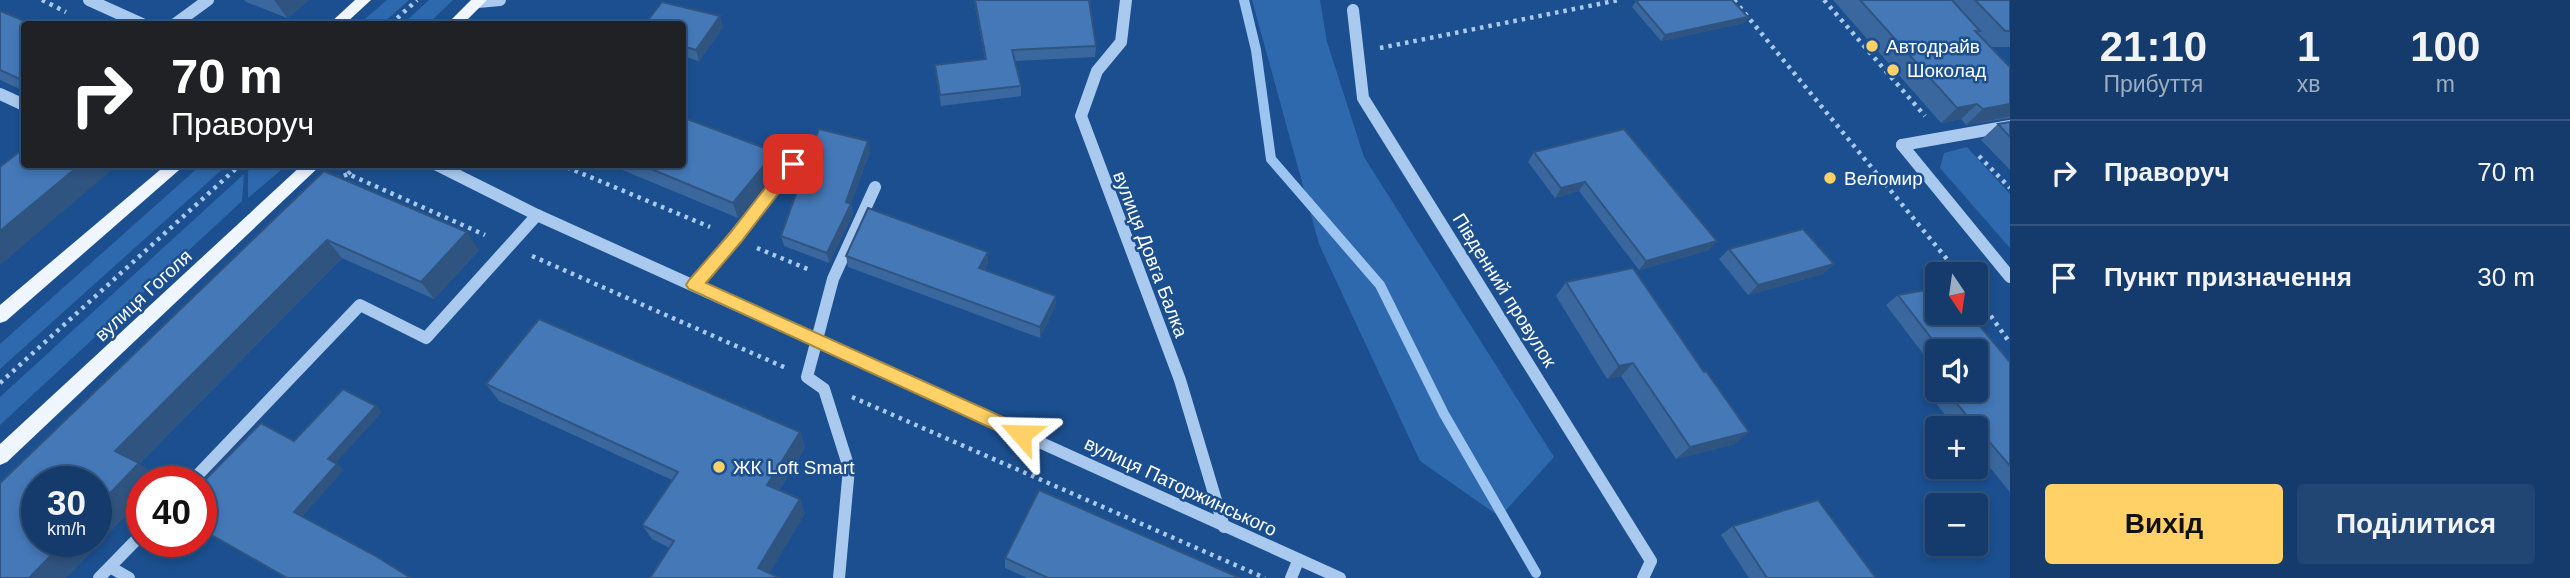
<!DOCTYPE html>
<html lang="uk">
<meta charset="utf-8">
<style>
:root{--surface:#143b6b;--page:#214673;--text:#f1f3f6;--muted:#9dadc1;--line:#33557e;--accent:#ffd166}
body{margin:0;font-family:Arial,sans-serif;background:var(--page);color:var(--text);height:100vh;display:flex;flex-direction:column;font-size:26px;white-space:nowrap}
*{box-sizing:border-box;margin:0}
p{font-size:23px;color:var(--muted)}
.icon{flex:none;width:38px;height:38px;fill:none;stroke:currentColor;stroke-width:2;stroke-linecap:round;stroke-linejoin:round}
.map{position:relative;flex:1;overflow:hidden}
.side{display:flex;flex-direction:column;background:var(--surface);width:560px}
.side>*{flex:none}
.banner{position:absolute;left:21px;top:21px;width:665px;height:147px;border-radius:7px;box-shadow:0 4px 10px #0003,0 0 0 2px var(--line);background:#202124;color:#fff;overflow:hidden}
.needle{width:46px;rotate:167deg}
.controls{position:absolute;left:1925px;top:262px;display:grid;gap:14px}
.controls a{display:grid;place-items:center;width:63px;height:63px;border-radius:7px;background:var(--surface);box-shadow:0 4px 10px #0003,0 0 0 2px var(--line);font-size:35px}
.speed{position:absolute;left:21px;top:466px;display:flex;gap:14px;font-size:35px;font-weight:700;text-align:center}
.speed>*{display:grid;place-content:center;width:91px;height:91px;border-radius:50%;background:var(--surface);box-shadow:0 4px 10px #0003,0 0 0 2px var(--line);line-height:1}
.speed small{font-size:18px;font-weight:400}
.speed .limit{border:10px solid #d22;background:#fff;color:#111}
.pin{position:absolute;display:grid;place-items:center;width:60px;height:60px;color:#fff;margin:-30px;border-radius:14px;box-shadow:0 4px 10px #0006}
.me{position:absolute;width:77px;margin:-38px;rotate:295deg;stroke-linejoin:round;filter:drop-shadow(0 0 5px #0008)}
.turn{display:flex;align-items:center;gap:24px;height:147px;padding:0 35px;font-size:32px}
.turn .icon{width:91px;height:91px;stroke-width:2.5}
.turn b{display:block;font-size:49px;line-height:60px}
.eta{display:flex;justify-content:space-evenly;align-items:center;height:119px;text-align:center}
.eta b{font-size:42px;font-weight:600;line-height:49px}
.cta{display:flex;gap:14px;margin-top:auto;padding:14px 35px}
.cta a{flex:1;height:80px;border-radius:7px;background:var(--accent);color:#111;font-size:28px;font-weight:600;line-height:80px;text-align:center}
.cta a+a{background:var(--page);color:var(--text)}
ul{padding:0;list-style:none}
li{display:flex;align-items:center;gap:21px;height:105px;padding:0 35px;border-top:2px solid var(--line)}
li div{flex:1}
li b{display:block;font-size:26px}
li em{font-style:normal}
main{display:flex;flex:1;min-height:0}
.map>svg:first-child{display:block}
.green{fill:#2e69ad}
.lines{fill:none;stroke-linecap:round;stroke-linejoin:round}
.stream{stroke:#9cc4f0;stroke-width:10}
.path{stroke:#a9c9ee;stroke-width:4.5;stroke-dasharray:3.5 5;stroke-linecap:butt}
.minor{stroke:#a9c9ee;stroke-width:12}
.major{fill:#f0f6ff;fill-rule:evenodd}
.wall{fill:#3a679d}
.shaded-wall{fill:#305480}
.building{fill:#4478b7;stroke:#305480;stroke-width:2}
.route{fill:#ffd166;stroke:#a68842;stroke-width:2}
.poi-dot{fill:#ffd166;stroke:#1b4f8f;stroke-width:2.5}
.labels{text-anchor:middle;stroke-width:5;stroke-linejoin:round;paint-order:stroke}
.poi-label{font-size:19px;fill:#fff;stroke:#1b4f8f;text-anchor:start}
.street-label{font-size:19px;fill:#fff;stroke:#1b4f8f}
</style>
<main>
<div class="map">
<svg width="2010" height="578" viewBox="0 0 2010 578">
<rect width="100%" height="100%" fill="#1b4f8f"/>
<g class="green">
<path d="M387,0h22l-27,24h-23z"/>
<path d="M429,0h24l-25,24h-25z"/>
<path d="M1252,0h68l7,42 37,115 190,300 -54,60 -80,-56 -101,-217z"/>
<path d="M1967,147l43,47v54l-70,-80 4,-15z"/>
<path d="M256,164l31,1 -39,33v-27z"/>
<path d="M201,165h26l-227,204v-25z"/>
<path d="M244,174l-2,27 -242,224v-28z"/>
</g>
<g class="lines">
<path class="stream" d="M1244,0l12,50 15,109 109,126 64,129 92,159"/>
<g class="path">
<path d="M42,0l24,12"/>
<path d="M1734,0l226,275"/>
<path d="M1824,0l101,116"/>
<path d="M391,24l26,-24"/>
<path d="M1380,48l239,-48"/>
<path d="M1979,156l31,32"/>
<path d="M559,164l151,63"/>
<path d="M348,174l10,-10"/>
<path d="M336,179l12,-5 137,61"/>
<path d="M757,248l53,22"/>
<path d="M532,256l254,112"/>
<path d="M1976,295l34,48"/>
<path d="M0,383l241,-219"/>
<path d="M852,397l413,181"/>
</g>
<g class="minor">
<path d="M89,0l53,24"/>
<path d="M1126,0l-5,42 -24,29 -16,45 99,264 44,147"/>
<path d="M478,2l22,-2"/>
<path d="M1353,10l10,88 288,463 -8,17"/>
<path d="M175,24l33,-24"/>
<path d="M0,94l24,11"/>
<path d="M1902,145l108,132"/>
<path d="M1902,145l108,-19"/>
<path d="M435,164l102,51 803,363"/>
<path d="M694,285l99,-121"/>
<path d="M192,481l168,-176 66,33 111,-123"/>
<path d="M110,567l19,11"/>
<path d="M99,578l43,-44"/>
<path d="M839,578l10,-110 -25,-79 -17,-12 26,-98 42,-92"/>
<path d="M1291,578l7,-17"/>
</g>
<g class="major">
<path d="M355,0h16l-26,24h-16z"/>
<path d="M471,0h16l-24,24h-16z"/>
<path d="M167,164h19l-180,157 -6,2v-18z"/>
<path d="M303,164h19l-315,298 -7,3v-21z"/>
</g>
</g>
<g class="wall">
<path d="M244,0h65l-22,18 -41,-16z"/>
<path d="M974,0h115l7,46 -1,11 -80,4 6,25v10l-80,10 -6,-41 50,-6z"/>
<path d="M1833,0h177v47h-20l20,20v51l-44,7 -5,-6 -20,4z"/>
<path d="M1636,1l108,22 -83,18 -29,-34z"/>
<path d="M0,11l24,13v67l-24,-11z"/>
<path d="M682,24l41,3 -24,34 -17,-5z"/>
<path d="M2010,122v48l-29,-30 17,-16z"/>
<path d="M870,151l-19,52 2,11 -24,49 -45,-17 -3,-10z"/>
<path d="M1534,152l175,98 -70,20 -60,-79 -24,7 -27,-36z"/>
<path d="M608,164h74l97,4 -41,50z"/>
<path d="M324,171l155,79 -45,49 -92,-41 -203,206 21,14 -18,3v17l-76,80h-66z"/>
<path d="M1729,249l105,15 -11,10 -75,21 -29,-36z"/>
<path d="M988,252v11l-4,7 72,26 -1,11 -15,31 -192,-71 -2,-11z"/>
<path d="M1566,282l138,90 31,72 -59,15 -55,-83 -14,3 -51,-83z"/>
<path d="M1898,295l112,67v130l-34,-41v-22h-19l-34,-41 14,-9v11h39v-38h-39v20l-51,-67z"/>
<path d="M486,384l314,48 5,16 -26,42 21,9 5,15 -135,34 -18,-9 -10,-14 30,-45 -173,-79z"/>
<path d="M1733,526l143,52h-127l-28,-43z"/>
<path d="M1005,558l235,20h-213l-22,-10z"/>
</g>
<g class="shaded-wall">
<path d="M274,0h35l-22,18z"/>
<path d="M720,16l3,11 -24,34 -3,-11z"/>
<path d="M1748,17l-4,6 -83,18 4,-6z"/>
<path d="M1977,104l-16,15 -20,4 16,-15z"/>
<path d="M2010,104v12l-2,1 -42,8 17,-16z"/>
<path d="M868,141l2,10 -20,55 1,-2 2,10 -24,49 -2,-10z"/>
<path d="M775,152l4,16 -41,50 -5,-15z"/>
<path d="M81,164h38l-119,101v-34z"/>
<path d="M1585,182l-6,9 -24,7 6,-10z"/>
<path d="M467,232l12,18 -45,49 -13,-17z"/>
<path d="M327,240l15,18 -203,206 21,14 -3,3h-15v17l-76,80h-37l36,-37h31v-33l19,-57z"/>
<path d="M1717,241l-8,9 -70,20 7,-9z"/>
<path d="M988,252v11l-9,16v-11z"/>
<path d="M1834,264l-11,10 -75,21 10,-10z"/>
<path d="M1056,296l-1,11 -15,31v-11z"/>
<path d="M1633,363l-12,13 -14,3 12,-13z"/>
<path d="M376,406l6,6 -47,52 -7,-5z"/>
<path d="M800,432l5,16 -32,51 -6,-14z"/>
<path d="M1749,432l-14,12 -59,15 14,-12z"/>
<path d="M337,464l7,6 -42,47 -8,-5z"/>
<path d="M800,499l5,15 -38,64 -9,-10z"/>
</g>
<g class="building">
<path d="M975,0h114l7,46 -84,4 9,36 -81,9 -5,-30 51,-6z"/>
<path d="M1639,0h93l16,17 -83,18 -29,-34z"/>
<path d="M1860,0h92l28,31h-5l35,36v37l-27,5 -6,-5 -20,4z"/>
<path d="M1975,0h35v31h-5z"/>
<path d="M662,2l58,14 -24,34 -14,-4v-22h-37z"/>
<path d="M0,11l32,13h-8v57l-24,-11z"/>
<path d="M682,117l93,35 -42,51 -94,-39h43z"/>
<path d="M2010,122v15l-12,-13z"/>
<path d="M819,129l49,12 -22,61 5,2 -24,49 -46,-17z"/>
<path d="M1624,129l93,112 -71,20 -61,-79 -24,6 -27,-36z"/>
<path d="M24,148v16h57l-81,67v-64z"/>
<path d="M324,171l143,61 -46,50 -94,-42 -212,211 24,12 -43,45v-27h-59v60h28l-36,37h-29v-95z"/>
<path d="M868,208l120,44 -9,16 77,28 -16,31 -194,-71z"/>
<path d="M1803,229l31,35 -76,21 -29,-36z"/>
<path d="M1633,268l71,104 2,-1 43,61 -59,15 -57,-84 -14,3 -53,-84z"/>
<path d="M1937,288v25h32l41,49v104l-65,-76h31v-38h-34l-44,-57z"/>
<path d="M539,319l261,113 -33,53 33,14 -42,69 22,10h-130l24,-37 -32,-16 36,-53 -192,-88z"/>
<path d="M343,389l33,17 -48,53 9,5 -43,48 80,43 37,23h-124l-86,-49v-45l60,-61 33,18z"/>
<path d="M1039,490l201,88h-192l-43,-20z"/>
<path d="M1818,500l58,78h-109l-34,-52z"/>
</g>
<path class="route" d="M793,158l5,2 2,4 -2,4 -57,74 -35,41 321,145 3,6 -3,5 -6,3 -6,-3 -326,-150 -3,-4 3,-5 41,-47 57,-73z"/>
<g class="poi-dot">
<circle cx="1872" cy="46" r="7"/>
<circle cx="1893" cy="70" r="7"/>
<circle cx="1830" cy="178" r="7"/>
<circle cx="719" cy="467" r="7"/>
</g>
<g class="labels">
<g class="poi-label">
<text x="1886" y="53">Автодрайв</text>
<text x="1907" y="77">Шоколад</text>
<text x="1844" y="185">Веломир</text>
<text x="733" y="474">ЖК Loft Smart</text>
</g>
<g class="street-label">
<text transform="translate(1151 254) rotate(69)" y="7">вулиця Довга Балка</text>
<text transform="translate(1505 290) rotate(58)" y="7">Південний провулок</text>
<text transform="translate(143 295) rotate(-43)" y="7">вулиця Гоголя</text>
<text transform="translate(1181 486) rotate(25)" y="7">вулиця Паторжинського</text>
</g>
</g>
</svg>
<div class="controls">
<a><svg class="needle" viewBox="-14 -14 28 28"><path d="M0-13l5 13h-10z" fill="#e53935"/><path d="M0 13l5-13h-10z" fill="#9dadc1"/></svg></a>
<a><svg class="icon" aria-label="sound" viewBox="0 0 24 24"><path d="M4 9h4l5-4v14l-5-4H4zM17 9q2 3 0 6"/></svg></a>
<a>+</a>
<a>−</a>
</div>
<div class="speed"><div>30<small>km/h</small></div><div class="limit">40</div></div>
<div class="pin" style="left:793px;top:164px;background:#d93025"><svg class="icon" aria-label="arrive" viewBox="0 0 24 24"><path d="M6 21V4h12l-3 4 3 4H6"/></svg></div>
<svg class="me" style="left:1021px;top:434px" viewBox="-20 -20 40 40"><path d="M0-17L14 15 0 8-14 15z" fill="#ffd166" stroke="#fff" stroke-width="4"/></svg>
<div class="banner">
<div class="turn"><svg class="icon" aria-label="right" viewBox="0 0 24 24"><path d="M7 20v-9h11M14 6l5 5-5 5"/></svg><div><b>70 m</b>Праворуч</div></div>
</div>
</div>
<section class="side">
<div class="eta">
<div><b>21:10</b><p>Прибуття</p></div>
<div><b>1</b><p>хв</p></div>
<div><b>100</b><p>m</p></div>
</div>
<ul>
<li><svg class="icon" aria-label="right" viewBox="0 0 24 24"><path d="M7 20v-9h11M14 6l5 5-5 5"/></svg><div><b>Праворуч</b></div><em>70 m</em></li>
<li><svg class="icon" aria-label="arrive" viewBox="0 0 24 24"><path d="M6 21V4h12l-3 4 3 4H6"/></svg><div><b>Пункт призначення</b></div><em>30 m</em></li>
</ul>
<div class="cta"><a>Вихід</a><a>Поділитися</a></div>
</section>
</main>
